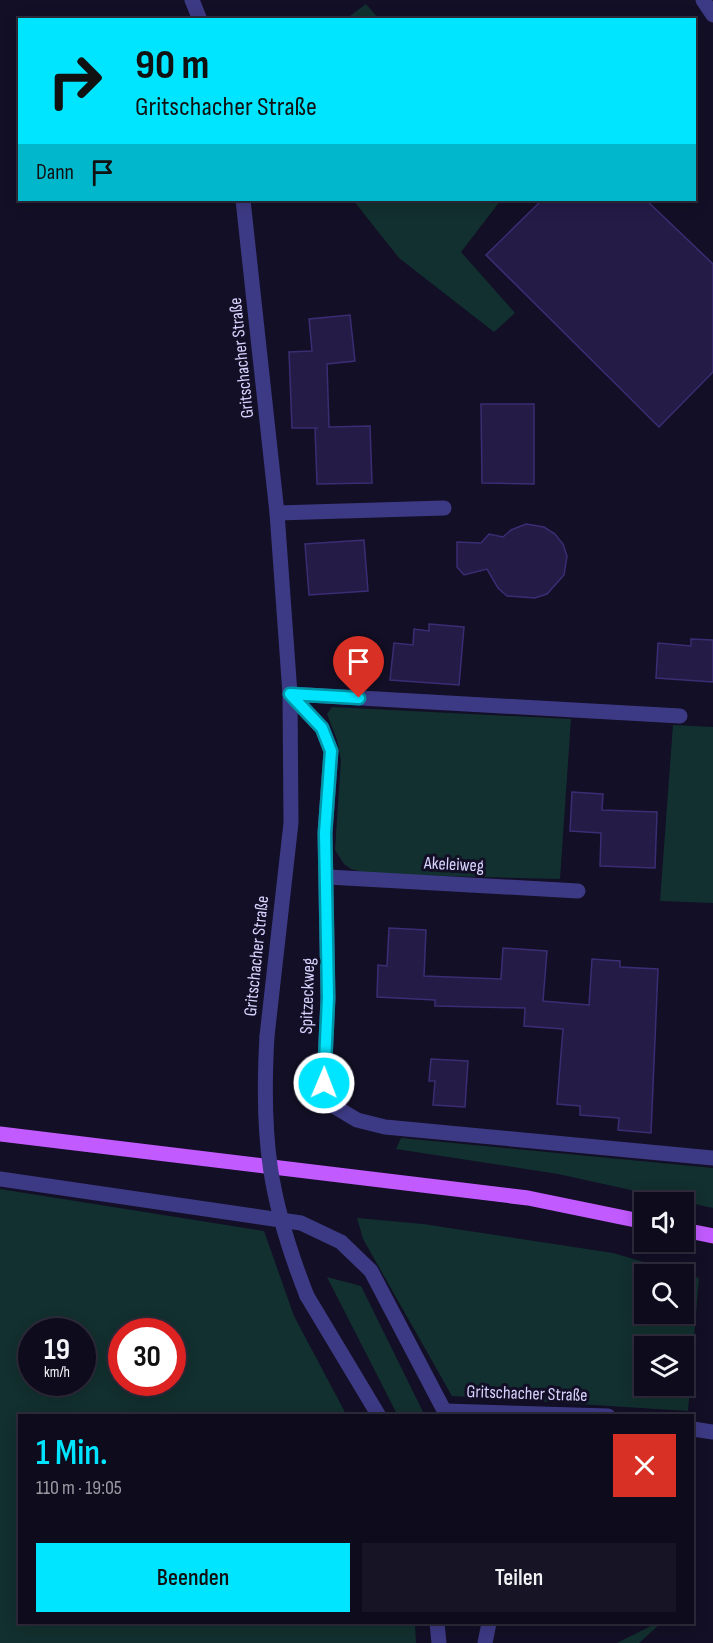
<!DOCTYPE html>
<html lang="de">
<meta charset="utf-8">
<style>
:root{--surface:#0e0b1c;--page:#171425;--text:#f1f3f6;--muted:#9b9ba3;--line:#2e2b3b;--accent:#00e5ff}
body{margin:0;font-family:"Sofia Sans Condensed",sans-serif;background:var(--page);color:var(--text);height:100vh;display:flex;flex-direction:column;font-size:22px;white-space:nowrap}
*{box-sizing:border-box;margin:0}
p{font-size:20px;color:var(--muted)}
.icon{flex:none;width:33px;height:33px;fill:none;stroke:currentColor;stroke-width:2;stroke-linecap:round;stroke-linejoin:round}
.map{position:relative;flex:1;overflow:hidden}
.drawer{position:absolute;left:18px;top:1414px;width:676px;height:210px;display:flex;flex-direction:column;background:var(--surface);border-radius:0px;box-shadow:0 3px 15px #0003,0 0 0 2px var(--line)}
.drawer>*{flex:none}
.guide{position:absolute;left:18px;top:18px;width:678px;height:183px;border-radius:0px;box-shadow:0 3px 15px #0003,0 0 0 2px var(--line);background:#00e5ff;color:#111;overflow:hidden}
.tools{position:absolute;left:634px;top:1192px;display:grid;gap:12px}
.tools a{display:grid;place-items:center;width:60px;height:60px;border-radius:0px;background:var(--surface);box-shadow:0 3px 15px #0003,0 0 0 2px var(--line);font-size:30px}
.speed{position:absolute;left:18px;top:1318px;display:flex;gap:12px;font-size:30px;font-weight:700;text-align:center}
.speed>*{display:grid;place-content:center;width:78px;height:78px;border-radius:50%;background:var(--surface);box-shadow:0 3px 15px #0003,0 0 0 2px var(--line);line-height:1}
.speed small{font-size:15px;font-weight:400}
.speed .limit{border:9px solid #d22;background:#fff;color:#111}
.pin{position:absolute;display:grid;place-items:center;width:51px;height:51px;color:#fff;margin:-62px -26px;border-radius:50% 50% 50% 0;rotate:-45deg;box-shadow:0 0 6px #0007}
.pin .icon{rotate:45deg}
.me{position:absolute;width:66px;margin:-33px;rotate:1deg;stroke-linejoin:round;filter:drop-shadow(0 0 4px #0008)}
.turn{display:flex;align-items:center;gap:21px;height:126px;padding:0 18px;font-size:27px}
.turn .icon{width:78px;height:78px;stroke-width:2.5}
.turn b{display:block;font-size:42px;line-height:51px}
.then{display:flex;align-items:center;height:57px;padding:0 18px;background:#0003;gap:12px;font-size:22px}
.round{display:grid;place-items:center;flex:none;width:63px;height:63px;border-radius:0px;background:var(--page)}
.summary{display:flex;align-items:center;justify-content:space-between;height:102px;padding:0 18px}
h1{font-size:36px;font-weight:600;line-height:45px;color:var(--accent)}
.primary-button{display:flex;gap:12px;margin-top:auto;padding:12px 18px}
.primary-button a{flex:1;height:69px;border-radius:0px;background:var(--accent);color:#111;font-size:24px;font-weight:600;line-height:69px;text-align:center}
.primary-button a+a{background:var(--page);color:var(--text)}
.map>svg:first-child{display:block}
.green{fill:#12302f;fill-rule:evenodd}
.building{fill:#241b47;stroke:#3b2d73;stroke-width:1.5}
.lines{fill:none;stroke-linecap:round;stroke-linejoin:round}
.minor{stroke:#3d3a85;stroke-width:15}
.primary{stroke:#c25bff;stroke-width:15}
.minor-bridge{stroke:#3d3a85;stroke-width:15}
.route-casing{stroke:#0095a6;stroke-width:15}
.route{stroke:#00e5ff;stroke-width:10}
.labels{text-anchor:middle;stroke-width:6;stroke-linejoin:round;paint-order:stroke}
.street-label{font-size:18px;fill:#d9d4ff;stroke:#130f26}
</style>
<div class="map">
<svg width="713" height="1643" viewBox="0 0 713 1643">
<rect width="100%" height="100%" fill="#130f26"/>
<g class="green">
<path d="M366,4l13,15h-33z"/>
<path d="M353,200h148l-40,52 54,61 -21,19 -95,-74z"/>
<path d="M332,707l239,12 -11,160 -190,-5 -19,-5 -7,-5 -9,-14 6,-90 -4,-20 -10,-26z"/>
<path d="M673,725l40,2v176l-53,-2z"/>
<path d="M401,1138l312,30v40l-155,-34 -162,-25z"/>
<path d="M0,1189l264,42 30,85 53,100h-327v207h395l1,20h-416zM32,1332h50v51h-50zM122,1332h50v51h-50z"/>
<path d="M357,1218l66,6 190,29 86,25 -11,133 -236,-15 -89,-157zM645,1275h39v39h-39zM645,1347h39v39h-39z"/>
<path d="M327,1277l34,9 64,130h-27z"/>
<path d="M657,1623h4l-22,20h-22z"/>
</g>
<g class="building">
<path d="M542,200h104l67,64v108l-54,55 -173,-172z"/>
<path d="M350,315l5,46 -28,3 2,63 41,-1 2,57 -55,1 -2,-56h3h-26l-3,-76 23,-1 -3,-32z"/>
<path d="M481,404h53v80l-52,-1z"/>
<path d="M526,524l18,3 11,7 8,10 4,12 -3,19 -17,19 -12,4 -28,-2 -9,-8 -11,-19 -23,6 -7,-8v-25l24,1 8,-9 14,3 8,-7z"/>
<path d="M364,540l4,51 -59,4 -4,-51z"/>
<path d="M429,624l35,3 -5,58 -69,-5 4,-37 19,2 1,-16 15,2z"/>
<path d="M691,639l22,1v42l-57,-4 2,-35 33,3z"/>
<path d="M572,792l31,2 -1,16 55,2 -2,56 -55,-2 1,-33 -31,-2z"/>
<path d="M389,928l37,2 -2,46 77,3 2,-31 44,3 -4,50 46,4 3,-46 28,2v6l38,2 -7,164 -33,-3 1,-12 -39,-3v-9l-23,-2 6,-75 -39,-3 1,-18 -90,-2v-6l-58,-3 1,-32 9,1z"/>
<path d="M431,1059l37,2 -3,46 -32,-2 2,-24h-6z"/>
</g>
<g class="lines">
<g class="minor">
<path d="M192,0l8,20"/>
<path d="M703,0l10,15"/>
<path d="M243,200l34,313 13,181 1,129 -24,213"/>
<path d="M277,513l167,-5"/>
<path d="M290,694l32,34 9,23 -6,82 3,165 -4,85 8,22 25,15 28,7 328,31"/>
<path d="M290,694l390,22"/>
<path d="M328,877l250,14"/>
<path d="M0,1179l301,44 40,19 30,29 76,145"/>
<path d="M307,1296l72,120"/>
<path d="M445,1411l163,5"/>
<path d="M693,1429l20,3"/>
<path d="M437,1623l2,20"/>
<path d="M485,1643l4,-20"/>
</g>
<g class="primary">
<path d="M0,1134l528,64 117,24"/>
<path d="M684,1230l29,6"/>
</g>
<path class="minor-bridge" d="M267,1036c-6,103 2,164 40,260"/>
</g>
<g class="lines">
<g class="route-casing">
<path id="route" d="M324,1083l4,-85 -3,-165 6,-82 -9,-23 -32,-34 69,4"/>
</g>
<use href="#route" class="route"/>
</g>
<g class="labels">
<g class="street-label">
<text transform="translate(241 358) rotate(-96)" y="6">Gritschacher Straße</text>
<text transform="translate(454 864) rotate(3)" y="6">Akeleiweg</text>
<text transform="translate(256 956) rotate(-84)" y="6">Gritschacher Straße</text>
<text transform="translate(307 996) rotate(-88)" y="6">Spitzeckweg</text>
<text transform="translate(527 1393) rotate(2)" y="6">Gritschacher Straße</text>
</g>
</g>
</svg>
<div class="tools">
<a><svg class="icon" aria-label="sound" viewBox="0 0 24 24"><path d="M4 9h4l5-4v14l-5-4H4zM17 9q2 3 0 6"/></svg></a>
<a><svg class="icon" aria-label="search" viewBox="0 0 24 24"><circle cx="10" cy="10" r="6"/><path d="M15 15l6 6"/></svg></a>
<a><svg class="icon" aria-label="layers" viewBox="0 0 24 24"><path d="M12 4l9 5-9 5-9-5zM3 14l9 5 9-5"/></svg></a>
</div>
<div class="speed"><div>19<small>km/h</small></div><div class="limit">30</div></div>
<div class="pin" style="left:359px;top:698px;background:#d93025"><svg class="icon" aria-label="arrive" viewBox="0 0 24 24"><path d="M6 21V4h12l-3 4 3 4H6"/></svg></div>
<svg class="me" style="left:324px;top:1083px" viewBox="-20 -20 40 40"><circle r="17" fill="#00e5ff" stroke="#fff" stroke-width="3"/><path d="M0-11L8 9 0 5-8 9z" fill="#fff"/></svg>
<div class="guide">
<div class="turn"><svg class="icon" aria-label="right" viewBox="0 0 24 24"><path d="M7 20v-9h11M14 6l5 5-5 5"/></svg><div><b>90 m</b>Gritschacher Straße</div></div>
<div class="then">Dann<svg class="icon" aria-label="arrive" viewBox="0 0 24 24"><path d="M6 21V4h12l-3 4 3 4H6"/></svg></div>
</div>
<section class="drawer">
<div class="summary"><div><h1>1 Min.</h1><p>110 m · 19:05</p></div><a class="round" style="background:#d93025;color:#fff"><svg class="icon" aria-label="close" viewBox="0 0 24 24"><path d="M6 6l12 12M18 6L6 18"/></svg></a></div>
<div class="primary-button"><a>Beenden</a><a>Teilen</a></div>
</section>
</div>
